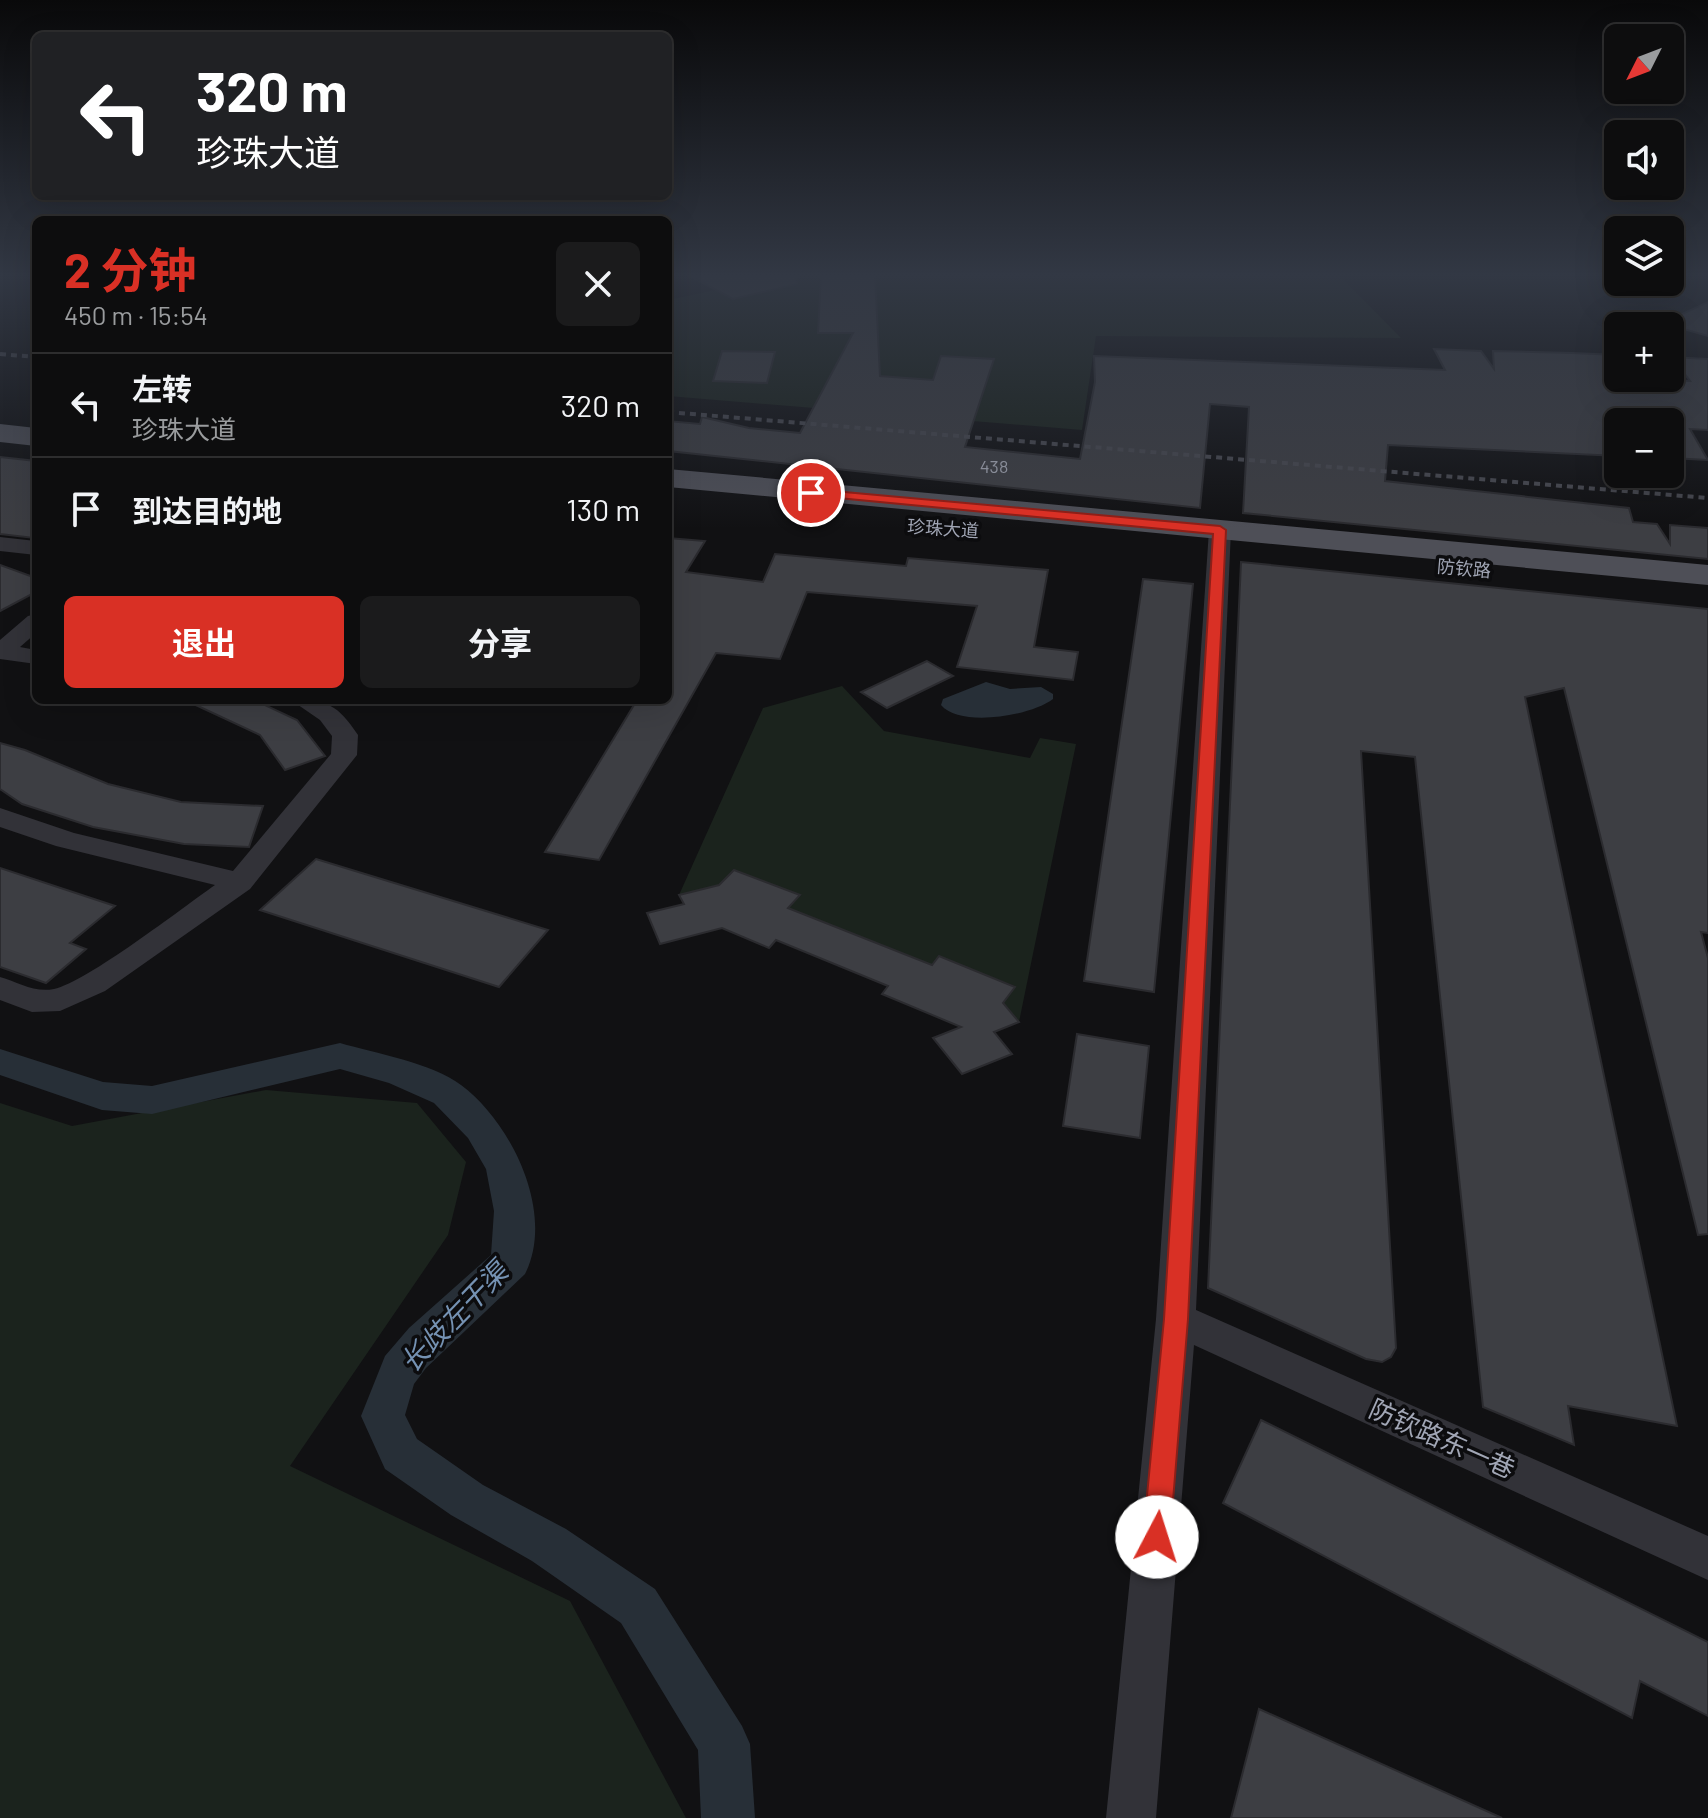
<!DOCTYPE html>
<html lang="zh">
<meta charset="utf-8">
<style>
:root{--surface:#0d0d0e;--page:#1b1b1c;--text:#f1f3f6;--muted:#9a9c9e;--line:#2d2d2e;--accent:#d93025}
body{margin:0;font-family:Barlow,"Noto Sans SC",sans-serif;background:var(--page);color:var(--text);height:100vh;display:flex;flex-direction:column;font-size:30px;white-space:nowrap}
*{box-sizing:border-box;margin:0}
p{font-size:26px;color:var(--muted)}
.icon{flex:none;width:44px;height:44px;fill:none;stroke:currentColor;stroke-width:2;stroke-linecap:round;stroke-linejoin:round}
.map{position:relative;flex:1;overflow:hidden}
.panel{position:absolute;left:32px;top:216px;width:640px;height:488px;display:flex;flex-direction:column;background:var(--surface);border-radius:12px;box-shadow:0 8px 32px #0002,0 0 0 2px var(--line)}
.panel>*{flex:none}
.guide{position:absolute;left:32px;top:32px;width:640px;height:168px;border-radius:12px;box-shadow:0 8px 32px #0002,0 0 0 2px var(--line);background:#202124;color:#fff;overflow:hidden}
.needle{width:52px;rotate:228deg}
.buttons{position:absolute;left:1604px;top:24px;display:grid;gap:16px}
.buttons a{display:grid;place-items:center;width:80px;height:80px;border-radius:12px;background:var(--surface);box-shadow:0 8px 32px #0002,0 0 0 2px var(--line);font-size:40px}
.pin{position:absolute;display:grid;place-items:center;width:68px;height:68px;color:#fff;margin:-34px;border:4px solid #fff;border-radius:50%;box-shadow:0 2px 8px #0007}
.me{position:absolute;width:88px;margin:-44px;rotate:5deg;stroke-linejoin:round;filter:drop-shadow(0 0 6px #0008)}
.turn{display:flex;align-items:center;gap:28px;height:168px;padding:0 32px;font-size:36px}
.turn .icon{width:104px;height:104px;stroke-width:2.5}
.turn b{display:block;font-size:56px;line-height:68px}
.round{display:grid;place-items:center;flex:none;width:84px;height:84px;border-radius:12px;background:var(--page)}
.headline{display:flex;align-items:center;justify-content:space-between;height:136px;padding:0 32px}
h1{font-size:48px;font-weight:700;line-height:60px;color:var(--accent)}
.cta{display:flex;gap:16px;margin-top:auto;padding:16px 32px}
.cta a{flex:1;height:92px;border-radius:12px;background:var(--accent);color:#fff;font-size:32px;font-weight:700;line-height:92px;text-align:center}
.cta a+a{background:var(--page);color:var(--text)}
ul{padding:0;list-style:none}
li{display:flex;align-items:center;gap:24px;height:104px;padding:0 32px;border-top:2px solid var(--line)}
li div{flex:1}
li b{display:block;font-size:30px}
li em{font-style:normal}
.map>svg:first-child{display:block}
.green{fill:#1b231d}
.water{fill:#272f37}
.lines{fill:none;stroke-linecap:round;stroke-linejoin:round}
.canal{fill:#272f37;fill-rule:evenodd}
.building{fill:#3d3e43;stroke:#2b2b2f;stroke-width:2}
.minor{fill:#323238;fill-rule:evenodd}
.primary{fill:#4e4f57;fill-rule:evenodd}
.rail{stroke:#47484f;stroke-width:4;stroke-dasharray:6 5;stroke-linecap:butt}
.route{fill:#d93025;stroke:#8d1f18;stroke-width:2}
.labels{text-anchor:middle;stroke-width:7;stroke-linejoin:round;paint-order:stroke}
.number-label{font-size:18px;fill:#888c98}
.far-street-label{font-size:18px;fill:#a1a6b5;stroke:#0c0c0e}
.near-street-label{font-size:26px;fill:#a1a6b5;stroke:#0c0c0e}
.near-water-label{font-size:28px;font-style:italic;fill:#7592b3;stroke:#0c0c0e}
</style>
<div class="map">
<svg width="1708" height="1818" viewBox="0 0 1708 1818">
<rect width="100%" height="100%" fill="#111113"/>
<g class="green">
<path d="M786,275h553l62,63 -305,-2 -14,94 -414,-34v-96z"/>
<path d="M842,686l42,45 146,27 10,-20 36,6 -57,278 -16,-19 12,-17 -75,-29 -8,8 -144,-57 11,-13 -64,-25 -16,15 -40,10 84,-187z"/>
<path d="M266,1090l151,13 49,59 -18,73 -158,231 280,135 116,217h-686v-715l72,23z"/>
</g>
<path class="water" d="M986,682l24,7 31,-2 12,7v5c-22,17 -93,29 -112,6l2,-6z"/>
<g class="lines">
<path class="canal" d="M340,1043c35,10 92,20 121,42 50,37 95,128 64,189l-99,94 -12,16 -9,31 12,24 66,46 83,44 89,60 87,137 8,18 5,74h-54l-3,-68 -77,-127 -89,-62 -81,-46 -66,-46 -24,-53 24,-60 24,-28 82,-73 3,-44 -8,-42 -18,-31 -34,-35 -45,-20 -49,-14 -188,45 -50,-4 -102,-35v-26l103,33 49,4z"/>
</g>
<g class="building">
<path d="M688,275h108l1,9 -64,15z"/>
<path d="M821,275h54l5,101 53,4 8,-24 53,3 -29,88 115,12 15,-77 -1,-26 351,14 -11,-21 47,2 13,18 -1,-18 79,2 46,2v23l72,3 -18,-24 36,2v71l-18,-1 18,31 -38,-2v-36h-66l14,22v12l-230,-11 -3,36 244,27 4,14 24,2 13,20v-19l38,3v31l-465,-46 6,-106 -39,-3 -10,104 -532,-57v-30l32,3 2,-7 47,11 51,5 53,-100h-35z"/>
<path d="M1708,302v34l-45,-13z"/>
<path d="M722,351l53,1 -8,31 -54,-2z"/>
<path d="M0,457l36,4 -2,77 -34,-4z"/>
<path d="M668,538l37,3 -19,31 77,10 12,-28 131,12 2,-8 140,12 -14,77 44,5 -5,28 -116,-13 20,-61 -170,-14 -27,67 -64,-6 -117,207 -54,-8 92,-152h31z"/>
<path d="M1241,562l467,47v324l-7,-1 7,26v276l-10,1 -134,-547 -39,9 152,729 -109,-20 6,39 -91,-38 -68,-650 -54,-6 35,597 -5,9 -9,5 -16,-3 -158,-71z"/>
<path d="M0,565l36,13v14l-36,19z"/>
<path d="M1143,579l50,5 -39,408 -70,-11z"/>
<path d="M927,661l26,15 -66,32 -26,-16z"/>
<path d="M185,700h69l43,20 28,36 -40,14 -25,-35z"/>
<path d="M0,743l25,7 83,34 73,18 82,4 -14,41 -65,-3 -91,-17 -71,-23 -22,-15z"/>
<path d="M316,859l232,71 -49,57 -239,-77z"/>
<path d="M0,868l115,38 -45,37 16,6 -40,34 -46,-16z"/>
<path d="M734,870l66,25 -12,13 144,57 7,-9 76,31 -12,16 16,19 -25,10 18,22 -50,20 -29,-36 28,-11 -79,-33 6,-8 -112,-46 -7,8 -47,-20 -62,16 -13,-31 37,-9 -5,-9 40,-10z"/>
<path d="M1077,1034l72,12 -9,92 -77,-12z"/>
<path d="M1261,1420l447,222v74l-68,-35 -8,37 -409,-215z"/>
<path d="M1259,1709l243,109h-271z"/>
</g>
<g class="lines">
<g class="minor">
<path d="M1220,524l11,6 -35,780 512,226v44l-514,-235 -38,473h-50l50,-499 53,-789z"/>
<path d="M0,537l36,4v14l-36,-4z"/>
<path d="M36,614v19l-16,14 16,3v14l-36,-5v-19l28,-24z"/>
<path d="M291,700c37,0 46,4 67,35l-1,20 -107,134 -145,102 -45,20 -28,1 -32,-12v-23c18,5 34,16 54,12 33,-7 128,-81 161,-104l-159,-39 -56,-19v-19l74,25 159,38 98,-117 1,-18 -12,-16z"/>
</g>
<g class="primary">
<path d="M0,424l36,4v18l-36,-4z"/>
<path d="M668,469l1040,96v20l-1040,-98z"/>
</g>
<g class="rail">
<path d="M0,354l36,3"/>
<path d="M668,412l1040,86"/>
</g>
</g>
<linearGradient id="sky" x2="0" y2="1"><stop stop-color="#09090a"/><stop offset="0.52" stop-color="#323844"/><stop offset="1" stop-color="#323844" stop-opacity="0"/></linearGradient>
<rect width="1708" height="529" fill="url(#sky)"/>
<path class="route" d="M811,489l409,37 6,4 -38,789 -18,218 -4,9 -9,4 -10,-4 -4,-9 21,-218 49,-785 -406,-39v-5z"/>
<g class="labels">
<g class="number-label">
<text x="994" y="473">438</text>
</g>
<g class="far-street-label">
<text transform="translate(943 529) rotate(4)" y="6">珍珠大道</text>
<text transform="translate(1464 569) rotate(5)" y="6">防钦路</text>
</g>
<g class="near-street-label">
<text transform="translate(1442 1439) rotate(24)" y="9">防钦路东一巷</text>
</g>
<g class="near-water-label">
<text transform="translate(454 1317) rotate(-46)" y="10">长歧左干渠</text>
</g>
</g>
</svg>
<div class="buttons">
<a><svg class="needle" viewBox="-14 -14 28 28"><path d="M0-13l5 13h-10z" fill="#e53935"/><path d="M0 13l5-13h-10z" fill="#9a9c9e"/></svg></a>
<a><svg class="icon" aria-label="sound" viewBox="0 0 24 24"><path d="M4 9h4l5-4v14l-5-4H4zM17 9q2 3 0 6"/></svg></a>
<a><svg class="icon" aria-label="layers" viewBox="0 0 24 24"><path d="M12 4l9 5-9 5-9-5zM3 14l9 5 9-5"/></svg></a>
<a>+</a>
<a>−</a>
</div>
<div class="pin" style="left:811px;top:493px;background:#d93025"><svg class="icon" aria-label="arrive" viewBox="0 0 24 24"><path d="M6 21V4h12l-3 4 3 4H6"/></svg></div>
<svg class="me" style="left:1157px;top:1537px" viewBox="-20 -20 40 40"><circle r="19" fill="#fff"/><path d="M0-13L10 11 0 6-10 11z" fill="#d93025"/></svg>
<div class="guide">
<div class="turn"><svg class="icon" aria-label="left" viewBox="0 0 24 24"><path d="M17 20v-9H6M10 6l-5 5 5 5"/></svg><div><b>320 m</b>珍珠大道</div></div>
</div>
<section class="panel">
<div class="headline"><div><h1>2 分钟</h1><p>450 m · 15:54</p></div><a class="round"><svg class="icon" aria-label="close" viewBox="0 0 24 24"><path d="M6 6l12 12M18 6L6 18"/></svg></a></div>
<ul>
<li><svg class="icon" aria-label="left" viewBox="0 0 24 24"><path d="M17 20v-9H6M10 6l-5 5 5 5"/></svg><div><b>左转</b><p>珍珠大道</p></div><em>320 m</em></li>
<li><svg class="icon" aria-label="arrive" viewBox="0 0 24 24"><path d="M6 21V4h12l-3 4 3 4H6"/></svg><div><b>到达目的地</b></div><em>130 m</em></li>
</ul>
<div class="cta"><a>退出</a><a>分享</a></div>
</section>
</div>
